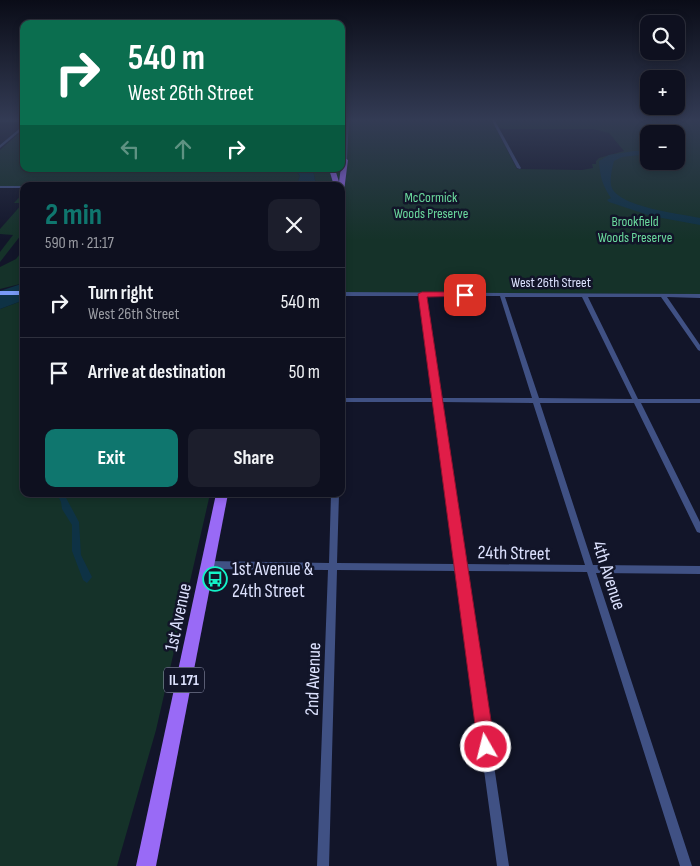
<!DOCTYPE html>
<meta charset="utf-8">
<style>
:root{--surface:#0e101f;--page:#1c1e2c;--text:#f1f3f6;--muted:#9b9da4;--line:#2e303d;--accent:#0f766e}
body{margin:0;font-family:"Sofia Sans Condensed",sans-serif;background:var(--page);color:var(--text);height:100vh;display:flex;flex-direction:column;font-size:19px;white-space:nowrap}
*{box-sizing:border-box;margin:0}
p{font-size:16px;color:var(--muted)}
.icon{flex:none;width:28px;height:28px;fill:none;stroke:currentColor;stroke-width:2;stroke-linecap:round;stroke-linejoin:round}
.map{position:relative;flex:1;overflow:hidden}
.drawer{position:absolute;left:20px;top:182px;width:325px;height:315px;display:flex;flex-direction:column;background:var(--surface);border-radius:10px;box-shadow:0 2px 8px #0003,0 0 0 1px var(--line)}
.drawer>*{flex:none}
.top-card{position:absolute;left:20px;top:20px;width:325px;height:152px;border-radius:10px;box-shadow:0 2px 8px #0003,0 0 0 1px var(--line);background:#0b6e4f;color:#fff;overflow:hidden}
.controls{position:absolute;left:640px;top:15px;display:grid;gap:10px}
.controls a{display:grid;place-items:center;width:45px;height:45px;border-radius:10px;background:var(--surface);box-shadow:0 2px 8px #0003,0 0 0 1px var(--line);font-size:25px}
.pin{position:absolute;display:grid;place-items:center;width:42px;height:42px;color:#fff;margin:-21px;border-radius:10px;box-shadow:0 2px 8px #0006}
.me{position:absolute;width:55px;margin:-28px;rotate:352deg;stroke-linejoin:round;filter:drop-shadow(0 0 4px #0008)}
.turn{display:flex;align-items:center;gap:18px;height:105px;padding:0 25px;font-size:22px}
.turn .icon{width:65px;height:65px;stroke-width:2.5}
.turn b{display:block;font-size:35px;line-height:42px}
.lanes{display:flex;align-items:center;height:48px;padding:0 25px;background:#0003;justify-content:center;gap:25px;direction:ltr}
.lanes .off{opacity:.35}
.round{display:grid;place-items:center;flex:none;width:52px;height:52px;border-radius:10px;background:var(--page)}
.headline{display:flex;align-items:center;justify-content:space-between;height:85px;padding:0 25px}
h1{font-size:30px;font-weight:700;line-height:38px;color:var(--accent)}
.cta{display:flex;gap:10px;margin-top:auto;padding:10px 25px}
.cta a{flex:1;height:58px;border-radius:10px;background:var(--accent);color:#fff;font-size:20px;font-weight:700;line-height:58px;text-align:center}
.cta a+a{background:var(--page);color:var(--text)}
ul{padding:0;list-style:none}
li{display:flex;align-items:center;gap:15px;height:70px;padding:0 25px;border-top:1px solid var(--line)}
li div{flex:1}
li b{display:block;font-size:19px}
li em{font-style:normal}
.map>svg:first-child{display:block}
.green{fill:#153229;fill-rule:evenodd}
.water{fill:#0e3245}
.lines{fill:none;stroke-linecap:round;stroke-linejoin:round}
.minor{fill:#405184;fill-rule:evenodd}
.secondary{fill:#799af7;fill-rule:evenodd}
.primary{fill:#996af6;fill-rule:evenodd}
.route{fill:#e11d48;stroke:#92132f}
.labels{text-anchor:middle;stroke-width:5;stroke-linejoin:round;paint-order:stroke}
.far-park-label{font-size:14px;fill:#6bda9e;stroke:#121529}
.far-street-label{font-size:14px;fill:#dce1fd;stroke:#121529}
.shield{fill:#121529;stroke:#9fa4bd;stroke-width:1}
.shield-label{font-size:15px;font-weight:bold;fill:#dce1fd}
.near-street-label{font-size:19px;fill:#dce1fd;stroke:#121529}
.near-poi-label{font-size:19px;fill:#dce1fd;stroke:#121529;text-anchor:start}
</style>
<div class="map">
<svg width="700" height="866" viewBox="0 0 700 866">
<rect width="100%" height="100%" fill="#121529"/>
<g class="green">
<path d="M341,119h150l26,50 65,1 11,-2 -1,-4h4v-3l3,-3 25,-7 -15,-18 -16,-4h-89l-5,-1 -5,-9h206v175l-359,-1v-107h-25l-3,-17h28zM649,134h27v27h-27z"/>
<path d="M24,129v40h271l5,7 -4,10 -296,1v-37z"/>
<path d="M24,192v43h-3l-21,27v-10l13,-17 -13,-1v-5l23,-26h-9z"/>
<path d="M24,249v34l-24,6v-22l16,-8z"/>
<path d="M24,300v194h186l-54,236 -39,136h-117v-557z"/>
</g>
<g class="water">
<path d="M634,151h15v3l-27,3 -8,4c-2,7 -5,21 -2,27 8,19 69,26 88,30v7l-49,-9 -42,-14 -2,-2 4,-2c-8,-12 -11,-20 -12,-37l10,-6z"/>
<path d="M295,169h18l3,17h-20l4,-10z"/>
<path d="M24,283v17l-24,9v-18z"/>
<path d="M57,494h7l15,28 2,33 11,22 -5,6 -4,-3 -11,-29v-26l-10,-16 -1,-7z"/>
</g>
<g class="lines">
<g class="minor">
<path d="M345,119h4l-2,41 -6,6v-4l2,-2z"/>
<path d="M491,119h3l27,49 -1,1 -3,-1z"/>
<rect x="0" y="120" width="24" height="2"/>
<path d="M24,125v3l-24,20v-3z"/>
<path d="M0,186h26h-2v2h-24z"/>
<path d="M341,292l359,2v4l-33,-1 33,48v6l-2,-1 -37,-53h-73l50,102h62v4h-59l59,119v11l-3,-1 -1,-2 -62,-127h-94l53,162 107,1v8l-104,-1 96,293h-12l-93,-294 -122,-1 44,295h-12l-40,-295 -120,-1 -8,296h-12l11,-296 -120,-1 -3,-1 -1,-3 1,-3 3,-1 121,2 2,-69h8l-2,69 119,1 -22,-162h-93v-4h93l-14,-102h-79zM425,296h75l32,102h-92zM505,297h77l50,102 -93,-1zM441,402l92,1 52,162 -121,-1z"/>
</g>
<rect class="secondary" x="0" y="291" width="24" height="4"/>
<g class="primary">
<path d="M345,158l3,2 -4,31 -3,2v-7h-7l-5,-17h6l4,13 3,-22z"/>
<path d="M216,494h12l-72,372h-20z"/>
</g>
</g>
<linearGradient id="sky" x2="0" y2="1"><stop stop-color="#0a0c17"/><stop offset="0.5" stop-color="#333b54"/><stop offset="1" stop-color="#333b54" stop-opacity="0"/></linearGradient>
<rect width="700" height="240" fill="url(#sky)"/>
<path class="route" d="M465,292l5,3 -2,1 -41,1 68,450 -3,6 -6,2 -6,-2 -2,-6 -60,-453 4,-2z"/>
<defs>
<g id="bus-ring" transform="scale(1.25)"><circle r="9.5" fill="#121529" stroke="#14f1c7" stroke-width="1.5"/><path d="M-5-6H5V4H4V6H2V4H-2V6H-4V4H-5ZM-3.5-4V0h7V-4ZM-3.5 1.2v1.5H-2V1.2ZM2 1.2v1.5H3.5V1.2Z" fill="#14f1c7"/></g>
</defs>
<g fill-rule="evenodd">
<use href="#bus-ring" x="215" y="579"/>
</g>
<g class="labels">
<g class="far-park-label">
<text x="431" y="202">McCormick<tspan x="431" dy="16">Woods Preserve</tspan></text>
<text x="635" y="226">Brookfield<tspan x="635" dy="16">Woods Preserve</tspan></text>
</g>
<g class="far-street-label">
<text x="551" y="287">West 26th Street</text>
</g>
<rect class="shield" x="164" y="667.5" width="40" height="25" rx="4"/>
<g class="shield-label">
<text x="184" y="685">IL 171</text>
</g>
<g class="near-street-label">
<text transform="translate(514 552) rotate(1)" y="7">24th Street</text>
<text transform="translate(610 575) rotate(72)" y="7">4th Avenue</text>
<text transform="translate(177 617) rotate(-78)" y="7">1st Avenue</text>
<text transform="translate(312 679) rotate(-88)" y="7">2nd Avenue</text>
</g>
<g class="near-poi-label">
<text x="232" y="575">1st Avenue &amp;<tspan x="232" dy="22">24th Street</tspan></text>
</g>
</g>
</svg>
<div class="controls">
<a><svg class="icon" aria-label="search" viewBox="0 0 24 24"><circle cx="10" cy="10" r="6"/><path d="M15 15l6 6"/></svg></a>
<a>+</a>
<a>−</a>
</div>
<div class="pin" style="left:465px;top:295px;background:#d93025"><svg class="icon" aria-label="arrive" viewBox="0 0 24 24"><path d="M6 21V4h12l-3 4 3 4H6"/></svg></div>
<svg class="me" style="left:486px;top:747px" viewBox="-20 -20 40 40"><circle r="17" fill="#e11d48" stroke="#fff" stroke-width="3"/><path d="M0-11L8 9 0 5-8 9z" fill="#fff"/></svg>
<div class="top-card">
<div class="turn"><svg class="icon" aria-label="right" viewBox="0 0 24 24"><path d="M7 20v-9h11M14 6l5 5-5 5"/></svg><div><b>540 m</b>West 26th Street</div></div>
<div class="lanes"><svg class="icon off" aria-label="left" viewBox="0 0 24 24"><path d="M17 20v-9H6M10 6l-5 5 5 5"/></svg><svg class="icon off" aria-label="ahead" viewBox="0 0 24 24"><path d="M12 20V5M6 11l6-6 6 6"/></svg><svg class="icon" aria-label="right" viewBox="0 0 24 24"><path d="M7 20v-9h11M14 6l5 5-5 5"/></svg></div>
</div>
<section class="drawer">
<div class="headline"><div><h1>2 min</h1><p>590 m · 21:17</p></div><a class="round"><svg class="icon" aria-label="close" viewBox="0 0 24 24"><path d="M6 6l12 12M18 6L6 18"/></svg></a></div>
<ul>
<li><svg class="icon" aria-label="right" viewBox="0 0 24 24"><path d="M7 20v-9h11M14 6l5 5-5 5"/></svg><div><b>Turn right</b><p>West 26th Street</p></div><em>540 m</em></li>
<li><svg class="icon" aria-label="arrive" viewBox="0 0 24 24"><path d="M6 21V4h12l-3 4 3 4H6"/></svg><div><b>Arrive at destination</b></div><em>50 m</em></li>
</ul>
<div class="cta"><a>Exit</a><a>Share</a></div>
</section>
</div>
